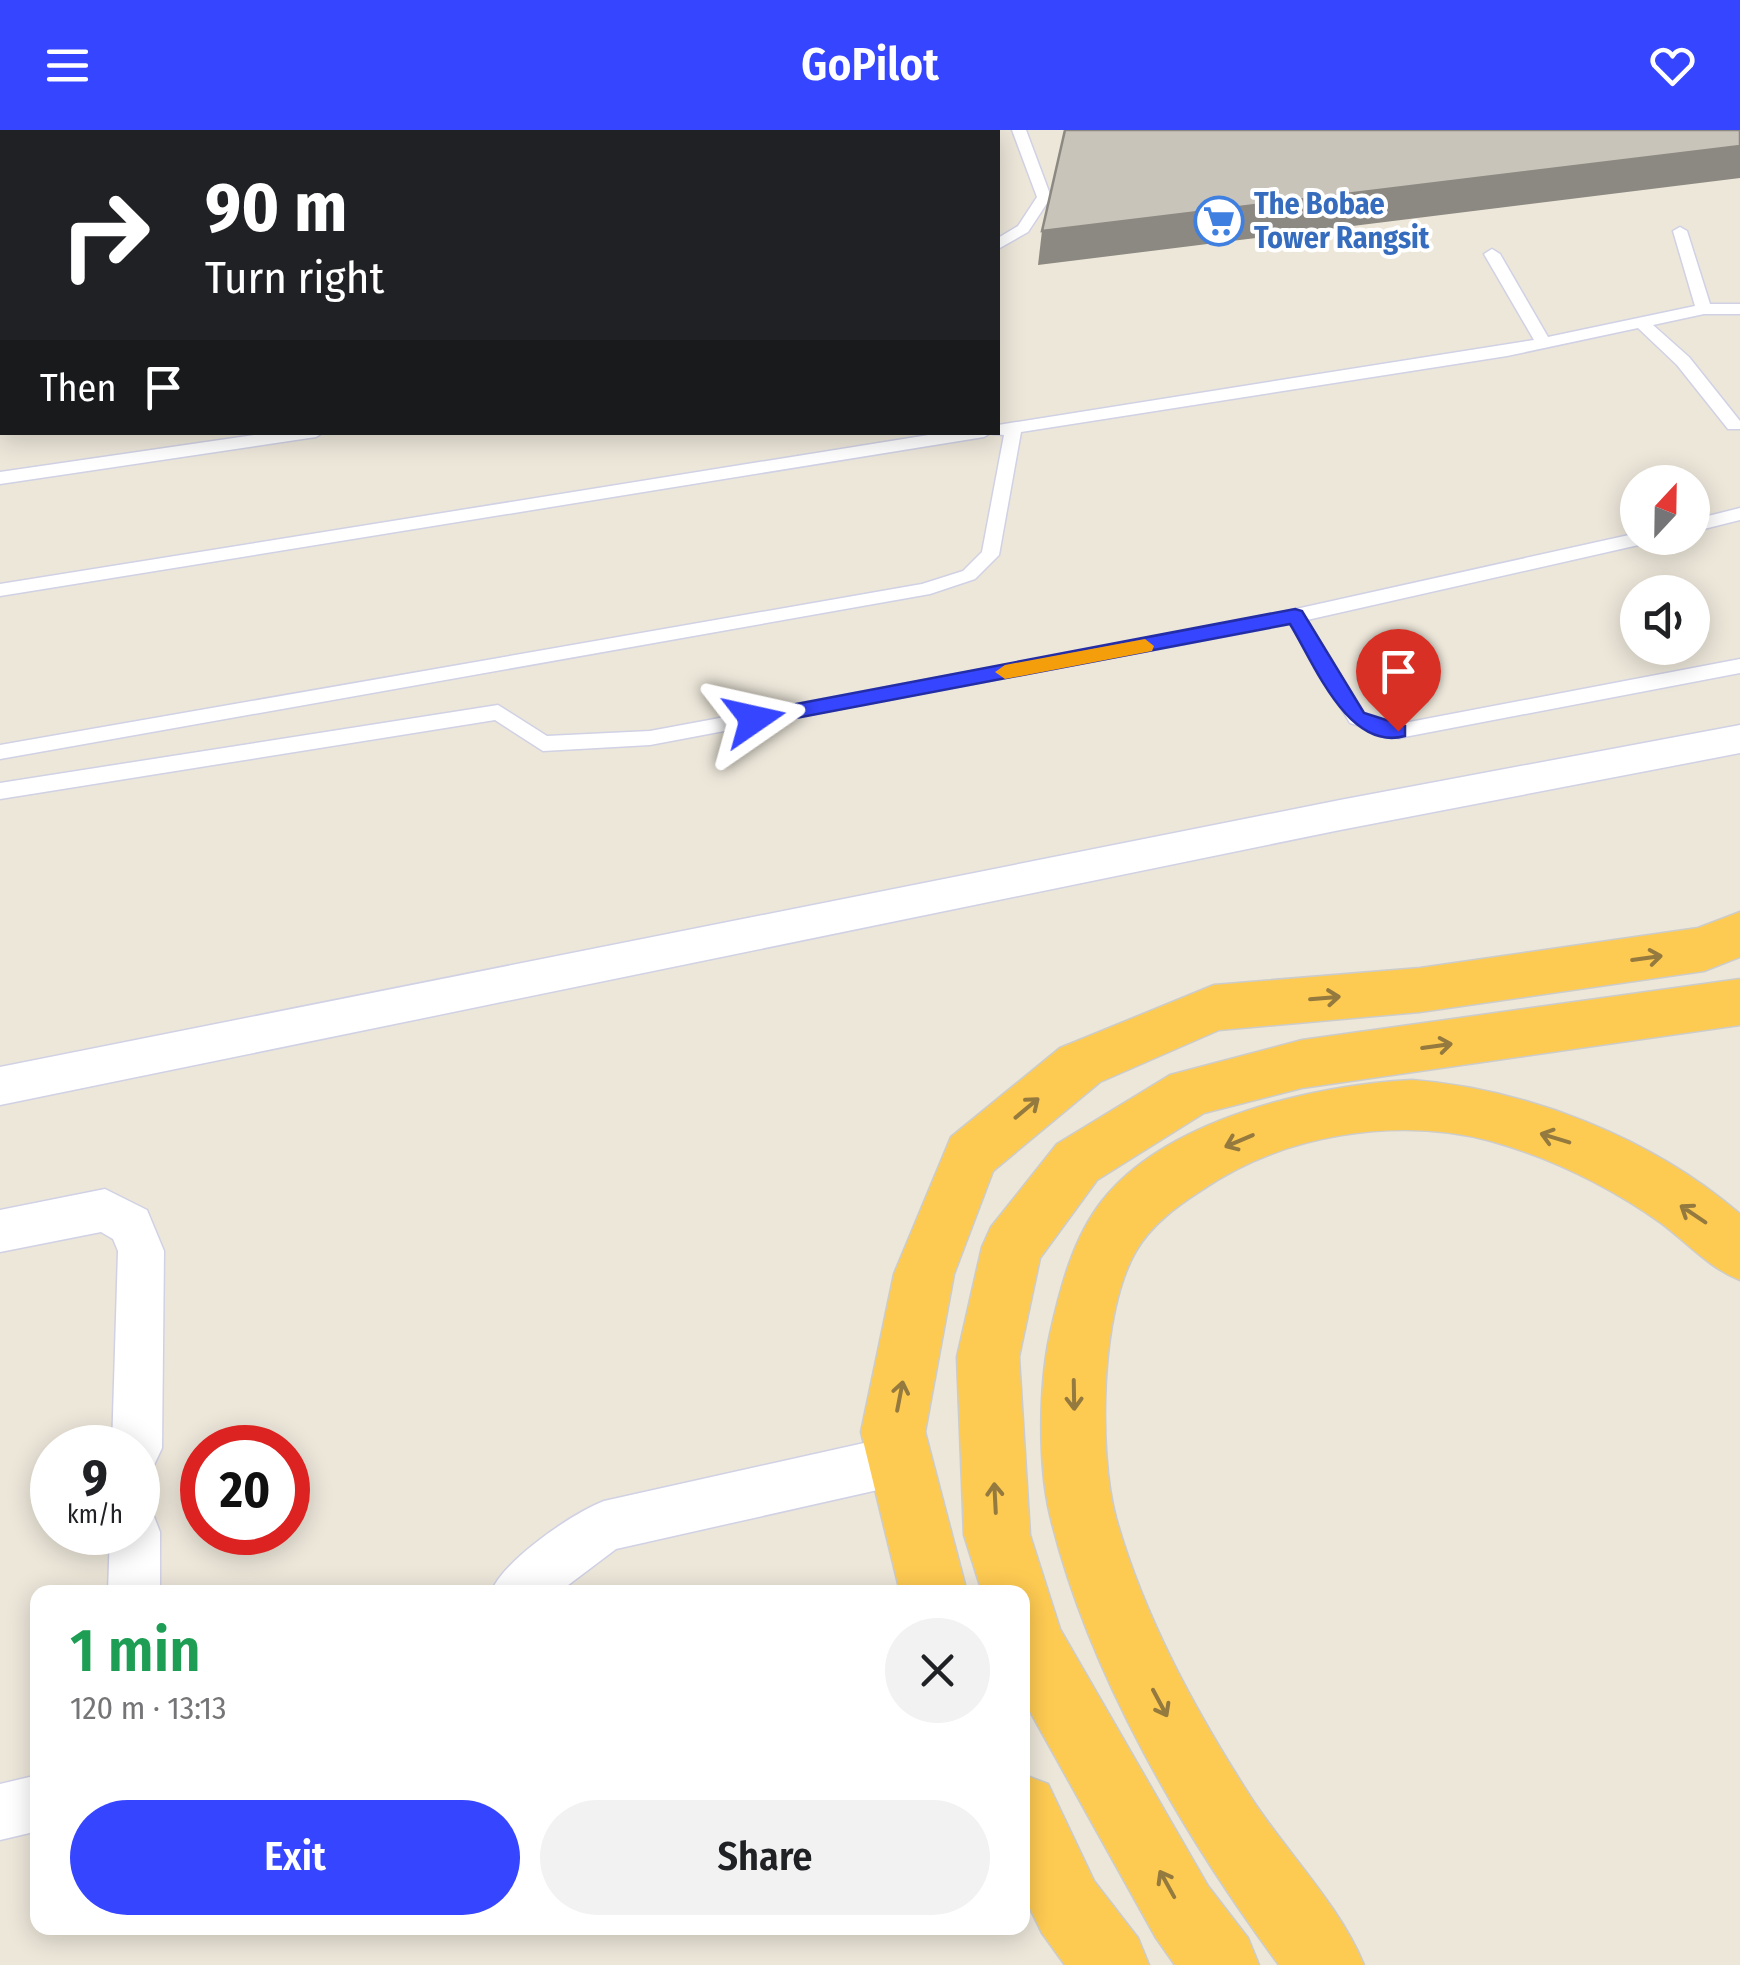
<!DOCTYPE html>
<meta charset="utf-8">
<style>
:root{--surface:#fff;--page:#f2f2f2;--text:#202124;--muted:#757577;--accent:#3645ff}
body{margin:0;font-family:"Fira Sans Condensed",sans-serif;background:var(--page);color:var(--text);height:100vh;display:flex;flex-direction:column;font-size:38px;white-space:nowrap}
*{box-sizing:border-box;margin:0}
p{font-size:32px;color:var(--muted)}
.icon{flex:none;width:55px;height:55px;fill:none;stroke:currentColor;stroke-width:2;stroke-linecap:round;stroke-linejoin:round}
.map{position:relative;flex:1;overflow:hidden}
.drawer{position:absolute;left:30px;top:1455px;width:1000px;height:350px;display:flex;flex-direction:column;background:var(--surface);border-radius:20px;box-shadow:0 5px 25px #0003}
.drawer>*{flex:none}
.guide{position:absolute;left:0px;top:0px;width:1000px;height:305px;box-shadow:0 5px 25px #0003;background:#202124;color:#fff;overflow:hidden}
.needle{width:65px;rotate:22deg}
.fabs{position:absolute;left:1620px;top:335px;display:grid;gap:20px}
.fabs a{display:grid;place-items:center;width:90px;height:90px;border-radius:50%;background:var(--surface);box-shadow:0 5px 25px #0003;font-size:50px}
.speed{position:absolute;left:30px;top:1295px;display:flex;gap:20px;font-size:50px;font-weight:700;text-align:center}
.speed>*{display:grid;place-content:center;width:130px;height:130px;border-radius:50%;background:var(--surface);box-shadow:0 5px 25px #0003;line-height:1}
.speed small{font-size:25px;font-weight:400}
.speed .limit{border:15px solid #d22;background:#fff;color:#111}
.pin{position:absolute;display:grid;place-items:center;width:85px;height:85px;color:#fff;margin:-102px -42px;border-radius:50% 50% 50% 0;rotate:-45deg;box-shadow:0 0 10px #0007}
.pin .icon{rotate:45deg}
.me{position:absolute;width:110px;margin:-55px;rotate:79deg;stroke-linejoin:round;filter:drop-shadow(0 0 8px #0008)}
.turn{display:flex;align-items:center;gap:35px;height:210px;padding:0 40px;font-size:45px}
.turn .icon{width:130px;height:130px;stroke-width:2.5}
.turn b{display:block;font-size:70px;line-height:85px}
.then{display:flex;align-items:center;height:95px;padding:0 40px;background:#0003;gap:20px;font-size:38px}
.round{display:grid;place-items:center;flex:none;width:105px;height:105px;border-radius:52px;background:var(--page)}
.summary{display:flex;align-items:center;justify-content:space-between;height:170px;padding:0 40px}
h1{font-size:60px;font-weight:600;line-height:75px;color:#1e9e55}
.button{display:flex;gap:20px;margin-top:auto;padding:20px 40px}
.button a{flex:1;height:115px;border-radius:60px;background:var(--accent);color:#fff;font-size:40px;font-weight:600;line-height:115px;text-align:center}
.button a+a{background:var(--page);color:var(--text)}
header{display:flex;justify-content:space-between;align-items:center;height:130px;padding:0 40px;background:var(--accent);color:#fff;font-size:45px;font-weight:600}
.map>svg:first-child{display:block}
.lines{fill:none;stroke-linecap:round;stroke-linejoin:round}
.service-casing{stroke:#d0d1e4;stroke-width:3}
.minor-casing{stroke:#d0d1e4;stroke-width:3}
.trunk-casing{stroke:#ccc;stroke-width:3}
.service{fill:#fff;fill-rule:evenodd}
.minor{fill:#fff;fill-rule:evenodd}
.trunk{fill:#fecb52;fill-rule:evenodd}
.shaded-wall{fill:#8c8982}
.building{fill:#c8c4ba;stroke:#8c8982;stroke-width:2.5}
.oneway{stroke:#947a3e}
.route{fill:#3645ff;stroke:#232da6;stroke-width:2.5}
.slow{fill:#f59e0b}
.labels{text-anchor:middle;stroke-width:8;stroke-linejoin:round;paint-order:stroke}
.far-shop-label{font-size:30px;font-weight:bold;fill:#366cbe;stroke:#fff;text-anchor:start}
</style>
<header><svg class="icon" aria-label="menu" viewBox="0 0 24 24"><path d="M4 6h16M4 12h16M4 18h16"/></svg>GoPilot<svg class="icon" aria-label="heart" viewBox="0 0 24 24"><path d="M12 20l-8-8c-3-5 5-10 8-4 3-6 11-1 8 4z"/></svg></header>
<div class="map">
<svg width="1740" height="1835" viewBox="0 0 1740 1835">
<rect width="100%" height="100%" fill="#ede7da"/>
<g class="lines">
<g class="service-casing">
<g id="service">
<path d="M839,0h14l1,2h-14z"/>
<path d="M921,0h14l1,2h-14z"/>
<path d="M1012,0h14l25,67 -23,35 -30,17v-11l20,-12 19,-29z"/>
<path d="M1680,97l7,4 23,73h30v10h-36l-51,11 36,32 51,64v8h-12l-51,-64 -39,-37 -131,28 -486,76 -22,123 -24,24 -45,15 -930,165v-14l922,-161 41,-13 19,-19 22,-117 -11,-1 5,-2v-7l536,-85 -50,-86 8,-5 8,5 48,83 147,-31 -22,-75z"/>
<path d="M275,302h49l-8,5 -316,47v-12z"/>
<path d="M947,302h45l-8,5 -984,159v-12z"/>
<path d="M1740,378v12l-48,12v-12z"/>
<path d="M1638,403v5h14l-9,6 -336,76 57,93 35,11 341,-65v14l-341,65 -49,-15 -60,-99 -640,121 -107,6 -48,-31 -495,79v-16l498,-78 49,31 103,-5 592,-110z"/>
</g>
</g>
<g class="minor-casing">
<g id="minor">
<path d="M1740,595v28l-400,77 -1340,275v-38l1340,-267z"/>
<path d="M105,1059l42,21 17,41 -2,197 -8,17 -16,7v-24h-26l6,-197 -5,-12 -12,-7 -101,20v-42z"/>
<path d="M900,1305l18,7 7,18 -7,18 -18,7 -284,64 -57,43h-68c13,-32 80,-78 113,-91z"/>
<path d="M138,1378l15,6 7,18v60h-52l2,-60h28z"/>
<path d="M38,1645v56l-38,9v-56z"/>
</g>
</g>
<g class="trunk-casing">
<g id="trunk">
<path d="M1740,782v45l-36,14 -284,41 -201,18 -119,52 -107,89 -39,103 -29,158 42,160h-67l-39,-160 33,-158 57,-137 109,-89 154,-63 206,-17 278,-40z"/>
<path d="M1740,849v46l-438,63 -98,25 -107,67 -57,78 -21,99 11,178 30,94 148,257 40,52 11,27h-84l-19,-27 -134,-241v-105h-40l-18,-57 -7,-178 25,-110 9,-20 66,-83 113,-69 132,-35z"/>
<path d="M1412,950c115,9 240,58 328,134v66c-31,-12 -52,-37 -79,-57 -51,-36 -110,-65 -170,-82 -94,-25 -208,-7 -289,49 -25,16 -51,35 -66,61 -36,61 -38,200 -20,267 28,99 79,192 134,278 36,56 89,108 114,169h-85c-96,-130 -191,-292 -229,-450 -12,-51 -11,-130 0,-181 10,-45 23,-96 52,-133 64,-82 212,-116 310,-121z"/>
<path d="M1022,1644l26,10 46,97 44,57 11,27h-84l-23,-32 -20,-41z"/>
</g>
</g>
<use href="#service" class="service"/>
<use href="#minor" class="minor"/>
<use href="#trunk" class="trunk"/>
</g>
<g class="shaded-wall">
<path d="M458,0h43l-3,2h-43z"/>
<path d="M1740,16v32l-702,87 4,-34z"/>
<path d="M2,171v37h-2v-36z"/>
</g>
<g class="building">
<path d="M0,0h458l-3,2h-453v169l-2,1z"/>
<path d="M1065,0h675v16l-698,85z"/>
</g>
<defs><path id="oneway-shaft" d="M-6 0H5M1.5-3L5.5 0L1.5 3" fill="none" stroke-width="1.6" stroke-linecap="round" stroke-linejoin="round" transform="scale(2.5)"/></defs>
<g class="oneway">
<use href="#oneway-shaft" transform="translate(1647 828) rotate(-8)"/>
<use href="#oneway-shaft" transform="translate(1325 868) rotate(-5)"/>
<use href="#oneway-shaft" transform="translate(1437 916) rotate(-8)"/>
<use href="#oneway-shaft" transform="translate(1027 978) rotate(-40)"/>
<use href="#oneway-shaft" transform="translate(1555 1008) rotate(-163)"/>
<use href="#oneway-shaft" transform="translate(1239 1011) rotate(157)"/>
<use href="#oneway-shaft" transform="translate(1693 1084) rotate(-146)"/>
<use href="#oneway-shaft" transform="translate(1074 1265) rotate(89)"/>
<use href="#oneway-shaft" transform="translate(900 1266) rotate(-79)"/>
<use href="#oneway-shaft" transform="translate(995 1368) rotate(-93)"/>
<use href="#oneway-shaft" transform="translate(1160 1573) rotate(62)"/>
<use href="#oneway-shaft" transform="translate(1167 1754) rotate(-119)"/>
</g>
<path class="route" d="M1295,479l7,2 62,102 41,13v10c-57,16 -91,-73 -115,-112l-536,102 -10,-7 10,-7z"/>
<path class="slow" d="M1145,509l9,7 -2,5 -147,28 -10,-7 10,-7z"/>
<defs>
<g id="supermarket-ring" transform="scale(2.5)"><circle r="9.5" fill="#fff" stroke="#3f7fe0" stroke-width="1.5"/><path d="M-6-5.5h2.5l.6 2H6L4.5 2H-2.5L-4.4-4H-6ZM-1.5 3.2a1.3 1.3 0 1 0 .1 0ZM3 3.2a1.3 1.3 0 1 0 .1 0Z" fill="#3f7fe0"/></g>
</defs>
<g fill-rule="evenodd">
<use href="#supermarket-ring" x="1219" y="91"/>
</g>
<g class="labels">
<g class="far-shop-label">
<text x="1254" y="84">The Bobae<tspan x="1254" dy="34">Tower Rangsit</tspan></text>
</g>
</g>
</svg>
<div class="fabs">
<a><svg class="needle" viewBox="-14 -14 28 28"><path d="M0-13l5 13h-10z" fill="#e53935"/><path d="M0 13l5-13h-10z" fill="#757577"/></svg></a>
<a><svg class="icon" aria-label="sound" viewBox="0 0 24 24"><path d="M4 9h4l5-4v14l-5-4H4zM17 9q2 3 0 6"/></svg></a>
</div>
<div class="speed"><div>9<small>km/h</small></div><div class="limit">20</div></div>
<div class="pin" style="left:1398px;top:601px;background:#d93025"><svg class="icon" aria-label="arrive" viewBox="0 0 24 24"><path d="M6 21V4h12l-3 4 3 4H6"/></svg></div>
<svg class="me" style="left:754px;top:589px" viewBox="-20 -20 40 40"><path d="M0-17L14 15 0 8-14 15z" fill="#3645ff" stroke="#fff" stroke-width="4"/></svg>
<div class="guide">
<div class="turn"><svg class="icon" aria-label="right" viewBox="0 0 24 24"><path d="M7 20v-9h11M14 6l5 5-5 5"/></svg><div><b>90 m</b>Turn right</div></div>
<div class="then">Then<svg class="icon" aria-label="arrive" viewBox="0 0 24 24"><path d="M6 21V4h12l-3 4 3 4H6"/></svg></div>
</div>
<section class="drawer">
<div class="summary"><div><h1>1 min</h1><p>120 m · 13:13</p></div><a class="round"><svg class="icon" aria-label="close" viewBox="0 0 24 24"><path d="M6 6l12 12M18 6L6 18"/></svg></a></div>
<div class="button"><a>Exit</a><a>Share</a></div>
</section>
</div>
